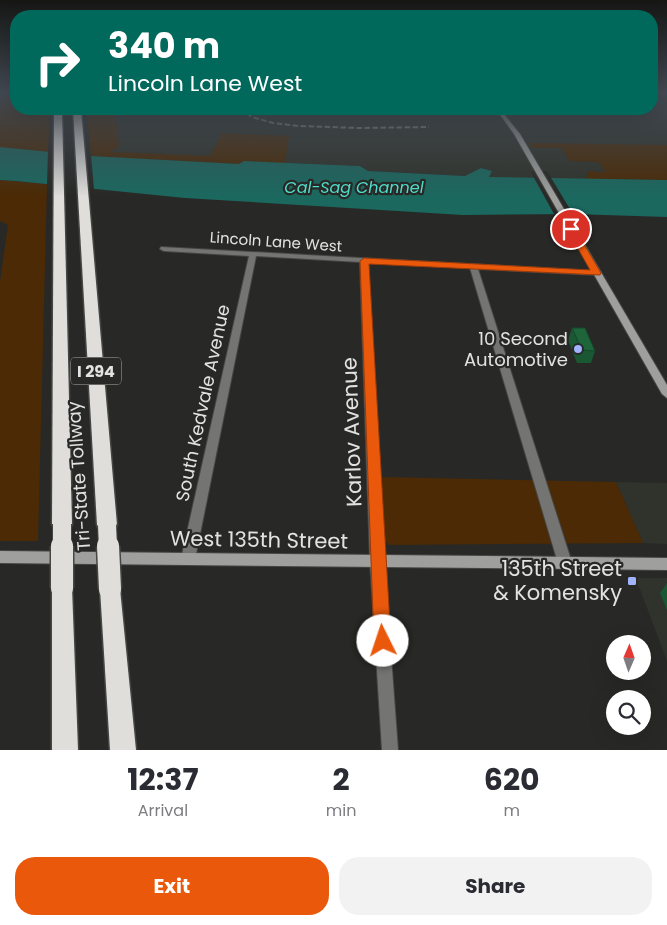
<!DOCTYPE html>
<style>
:root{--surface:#fff;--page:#f2f2f3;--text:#2b2b33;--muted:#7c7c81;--accent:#ea580c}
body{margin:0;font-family:Poppins,sans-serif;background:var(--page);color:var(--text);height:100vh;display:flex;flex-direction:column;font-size:19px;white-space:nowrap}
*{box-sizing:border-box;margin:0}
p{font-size:16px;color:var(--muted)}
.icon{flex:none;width:28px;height:28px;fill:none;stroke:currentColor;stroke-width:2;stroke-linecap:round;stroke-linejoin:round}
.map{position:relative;height:750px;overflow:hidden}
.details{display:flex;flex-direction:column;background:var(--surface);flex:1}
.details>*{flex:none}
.banner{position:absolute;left:10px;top:10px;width:648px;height:105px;border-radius:20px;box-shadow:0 5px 20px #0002;background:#00695c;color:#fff;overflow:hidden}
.needle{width:32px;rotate:2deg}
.buttons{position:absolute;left:606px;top:635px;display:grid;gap:10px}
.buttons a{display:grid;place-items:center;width:45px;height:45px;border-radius:50%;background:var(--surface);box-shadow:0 5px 20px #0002;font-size:25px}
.pin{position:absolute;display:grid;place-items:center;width:42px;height:42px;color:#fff;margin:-21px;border:2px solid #fff;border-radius:50%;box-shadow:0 1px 5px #0007}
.me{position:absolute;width:55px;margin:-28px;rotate:356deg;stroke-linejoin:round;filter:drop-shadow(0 0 4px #0008)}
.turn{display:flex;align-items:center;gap:18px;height:105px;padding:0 15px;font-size:22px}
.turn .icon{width:65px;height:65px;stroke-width:2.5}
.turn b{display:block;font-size:35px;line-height:42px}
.eta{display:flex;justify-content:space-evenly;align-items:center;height:85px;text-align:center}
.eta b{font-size:30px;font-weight:700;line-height:35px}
.cta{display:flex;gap:10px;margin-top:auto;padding:10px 15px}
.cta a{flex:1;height:58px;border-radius:20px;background:var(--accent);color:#fff;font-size:20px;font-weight:700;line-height:58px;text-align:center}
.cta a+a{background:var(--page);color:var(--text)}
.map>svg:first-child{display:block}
.built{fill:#30332b}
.green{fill:#4b2a05}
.water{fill:#1b685f}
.pier{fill:#282926}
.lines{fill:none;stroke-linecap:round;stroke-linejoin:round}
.street-casing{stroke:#464744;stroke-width:2}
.secondary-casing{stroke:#464744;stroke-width:2}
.highway-casing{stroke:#464744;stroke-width:3}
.street{fill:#747472;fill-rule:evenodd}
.secondary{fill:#9f9f9d;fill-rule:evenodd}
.highway{fill:#dfdedb;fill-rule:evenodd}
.rail{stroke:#8d8e8c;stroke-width:2;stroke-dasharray:5.5 2.5;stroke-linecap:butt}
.highway-bridge-far1-casing{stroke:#464744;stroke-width:20;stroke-linecap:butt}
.highway-bridge-casing{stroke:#464744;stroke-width:25;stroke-linecap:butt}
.highway-bridge-far1{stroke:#dfdedb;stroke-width:18}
.highway-bridge{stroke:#dfdedb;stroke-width:22}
.wall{fill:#1a5733}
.building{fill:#1e653b;stroke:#154729}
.route{fill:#ea580c;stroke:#983908}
.poi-dot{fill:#a1b3fd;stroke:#282926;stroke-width:2}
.labels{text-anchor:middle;stroke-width:4.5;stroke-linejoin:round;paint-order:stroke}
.far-street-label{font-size:15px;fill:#e2e2e1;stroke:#282926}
.far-water-label{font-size:16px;font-style:italic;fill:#4fddcb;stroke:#282926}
.shield{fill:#282926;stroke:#aaaaa9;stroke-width:1}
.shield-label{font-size:16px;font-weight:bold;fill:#e2e2e1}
.poi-label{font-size:18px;fill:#e2e2e1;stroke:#282926;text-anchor:end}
.street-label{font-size:18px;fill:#e2e2e1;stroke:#282926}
.near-street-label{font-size:21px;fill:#e2e2e1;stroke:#282926}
.near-poi-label{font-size:21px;fill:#e2e2e1;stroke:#282926;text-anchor:end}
</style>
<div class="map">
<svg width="667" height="750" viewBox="0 0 667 750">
<rect width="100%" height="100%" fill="#282926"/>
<g class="built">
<path d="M651,92h16v53l-137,-1 3,4h28l9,13 28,1 8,10 -18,-1 -2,8h-34l-5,-8h-16l3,7 -46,-1 4,-6 -10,-3 -17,8 -97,-5 -8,-5 -116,-5 -5,3 -135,-7 15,-12 -4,-36h536z"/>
<path d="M616,482l51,1v61l-24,-1z"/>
<path d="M635,578h32v83l-26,-69z"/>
</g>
<g class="green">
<path d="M0,92h16v17h34l-2,43 -48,-5z"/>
<path d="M86,109h29l4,37 -8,6 99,4 12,-23 67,3 -4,27 -41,-2 -5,3 -148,-8z"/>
<path d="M530,143l137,2v35l-81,-1 2,-8 18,1 -8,-10 -28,-1 -9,-13h-29z"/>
<path d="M0,180l47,4 -9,357h-38v-259l8,-57 -8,-4z"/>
<path d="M380,477l236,5 27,61 -255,2 -5,-10z"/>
</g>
<path class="water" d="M0,147l91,9 148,8 5,-3 116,5 8,5 97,5 16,-8 11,3 -3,6 178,3v37l-94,-3 -110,1 -278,-17 -169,-17 -16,-1z"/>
<g class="pier">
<path d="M48,149l43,5 3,36 -47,-4z"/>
<path d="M533,176h17l23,38h-19z"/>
</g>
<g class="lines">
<g class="street-casing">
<path id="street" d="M161,247l436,24 4,2 -4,2 -119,-6 94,294 -2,4 -5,2 -5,-2 -2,-4 -88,-295 -102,-5 16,298 14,189h-16l-12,-189 -10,-299 -104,-6 -61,303 -2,4 -5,2 -5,-2 -2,-4 68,-303 -85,-5 -4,-2z"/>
</g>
<g class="secondary-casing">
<g id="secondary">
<path d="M496,109h4l20,25 147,251v13l-5,-4 -148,-260z"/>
<path d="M0,551l667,7v12l-667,-7z"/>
</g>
</g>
<g class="highway-casing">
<g id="highway">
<path d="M54,109h8l10,415 -3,6 -7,2 -7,-2 -3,-6z"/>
<path d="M73,109h8l36,416 -3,6 -7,2 -7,-2 -3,-6z"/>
<path d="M62,578l7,3 3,7 6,162h-26v-162l3,-7z"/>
<path d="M110,579l7,3 3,7 16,161h-26l-10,-161 3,-7z"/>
</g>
</g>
<use href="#street" class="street"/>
<use href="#secondary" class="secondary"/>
<use href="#highway" class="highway"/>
<path class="rail" d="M240,109l12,8 21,6 26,3 60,2 70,-1"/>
<g class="highway-bridge-far1-casing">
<g id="highway-bridge-far1">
<path d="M62,524v23"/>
<path d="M107,525l1,22"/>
</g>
</g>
<g class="highway-bridge-casing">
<g id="highway-bridge">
<path d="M62,546v42"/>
<path d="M108,546l2,43"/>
</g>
</g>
<use href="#highway-bridge-far1" class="highway-bridge-far1"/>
<use href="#highway-bridge" class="highway-bridge"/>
</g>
<g class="wall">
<path d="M572,328l23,23 -4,12h-14l-9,-23z"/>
<path d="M667,583v27l-7,-17z"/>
</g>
<path class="building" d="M572,328h13l10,23 -13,-1z"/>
<linearGradient id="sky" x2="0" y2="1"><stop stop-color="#161715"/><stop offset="0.47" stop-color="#424952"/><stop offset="1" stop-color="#424952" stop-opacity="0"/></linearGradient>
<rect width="667" height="197" fill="url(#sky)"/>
<path class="route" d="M571,226l4,3 26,44 -1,2 -231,-11 22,377 -2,6 -6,2 -6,-2 -3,-6 -14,-380 4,-3 226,12 -23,-41z"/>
<g class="poi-dot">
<circle cx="578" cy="349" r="5"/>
<rect x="627" y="576" width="10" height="10" rx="2.5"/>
</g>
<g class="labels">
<g class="far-street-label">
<text transform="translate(276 242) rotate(4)" y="5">Lincoln Lane West</text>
</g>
<g class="far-water-label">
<text x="354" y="193">Cal-Sag Channel</text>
</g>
<rect class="shield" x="71" y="357.5" width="50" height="27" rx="4"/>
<g class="shield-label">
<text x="96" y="377">I 294</text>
</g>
<g class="poi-label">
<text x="568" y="345">10 Second<tspan x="568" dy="21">Automotive</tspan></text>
</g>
<g class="street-label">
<text transform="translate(203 403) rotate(-78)" y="6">South Kedvale Avenue</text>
<text transform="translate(79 476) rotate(-94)" y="6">Tri-State Tollway</text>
</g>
<g class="near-street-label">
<text transform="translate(352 432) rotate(-92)" y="7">Karlov Avenue</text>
<text transform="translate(259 540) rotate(1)" y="7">West 135th Street</text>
</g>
<g class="near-poi-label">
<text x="622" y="576">135th Street<tspan x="622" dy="24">&amp; Komensky</tspan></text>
</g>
</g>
</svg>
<div class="buttons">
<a><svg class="needle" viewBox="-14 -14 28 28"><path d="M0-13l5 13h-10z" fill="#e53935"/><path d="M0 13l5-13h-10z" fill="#7c7c81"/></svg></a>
<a><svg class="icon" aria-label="search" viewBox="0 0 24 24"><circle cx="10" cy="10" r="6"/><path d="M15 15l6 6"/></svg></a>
</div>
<div class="pin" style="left:571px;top:229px;background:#d93025"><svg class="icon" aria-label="arrive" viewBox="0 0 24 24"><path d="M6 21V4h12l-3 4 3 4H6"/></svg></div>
<svg class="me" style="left:383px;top:641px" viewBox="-20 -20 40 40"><circle r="19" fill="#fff"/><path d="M0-13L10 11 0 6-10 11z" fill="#ea580c"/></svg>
<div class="banner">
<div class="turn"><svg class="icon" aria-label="right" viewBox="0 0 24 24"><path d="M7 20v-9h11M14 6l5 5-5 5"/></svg><div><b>340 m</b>Lincoln Lane West</div></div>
</div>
</div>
<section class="details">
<div class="eta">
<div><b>12:37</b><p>Arrival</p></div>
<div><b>2</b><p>min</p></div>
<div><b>620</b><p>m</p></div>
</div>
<div class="cta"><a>Exit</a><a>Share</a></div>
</section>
